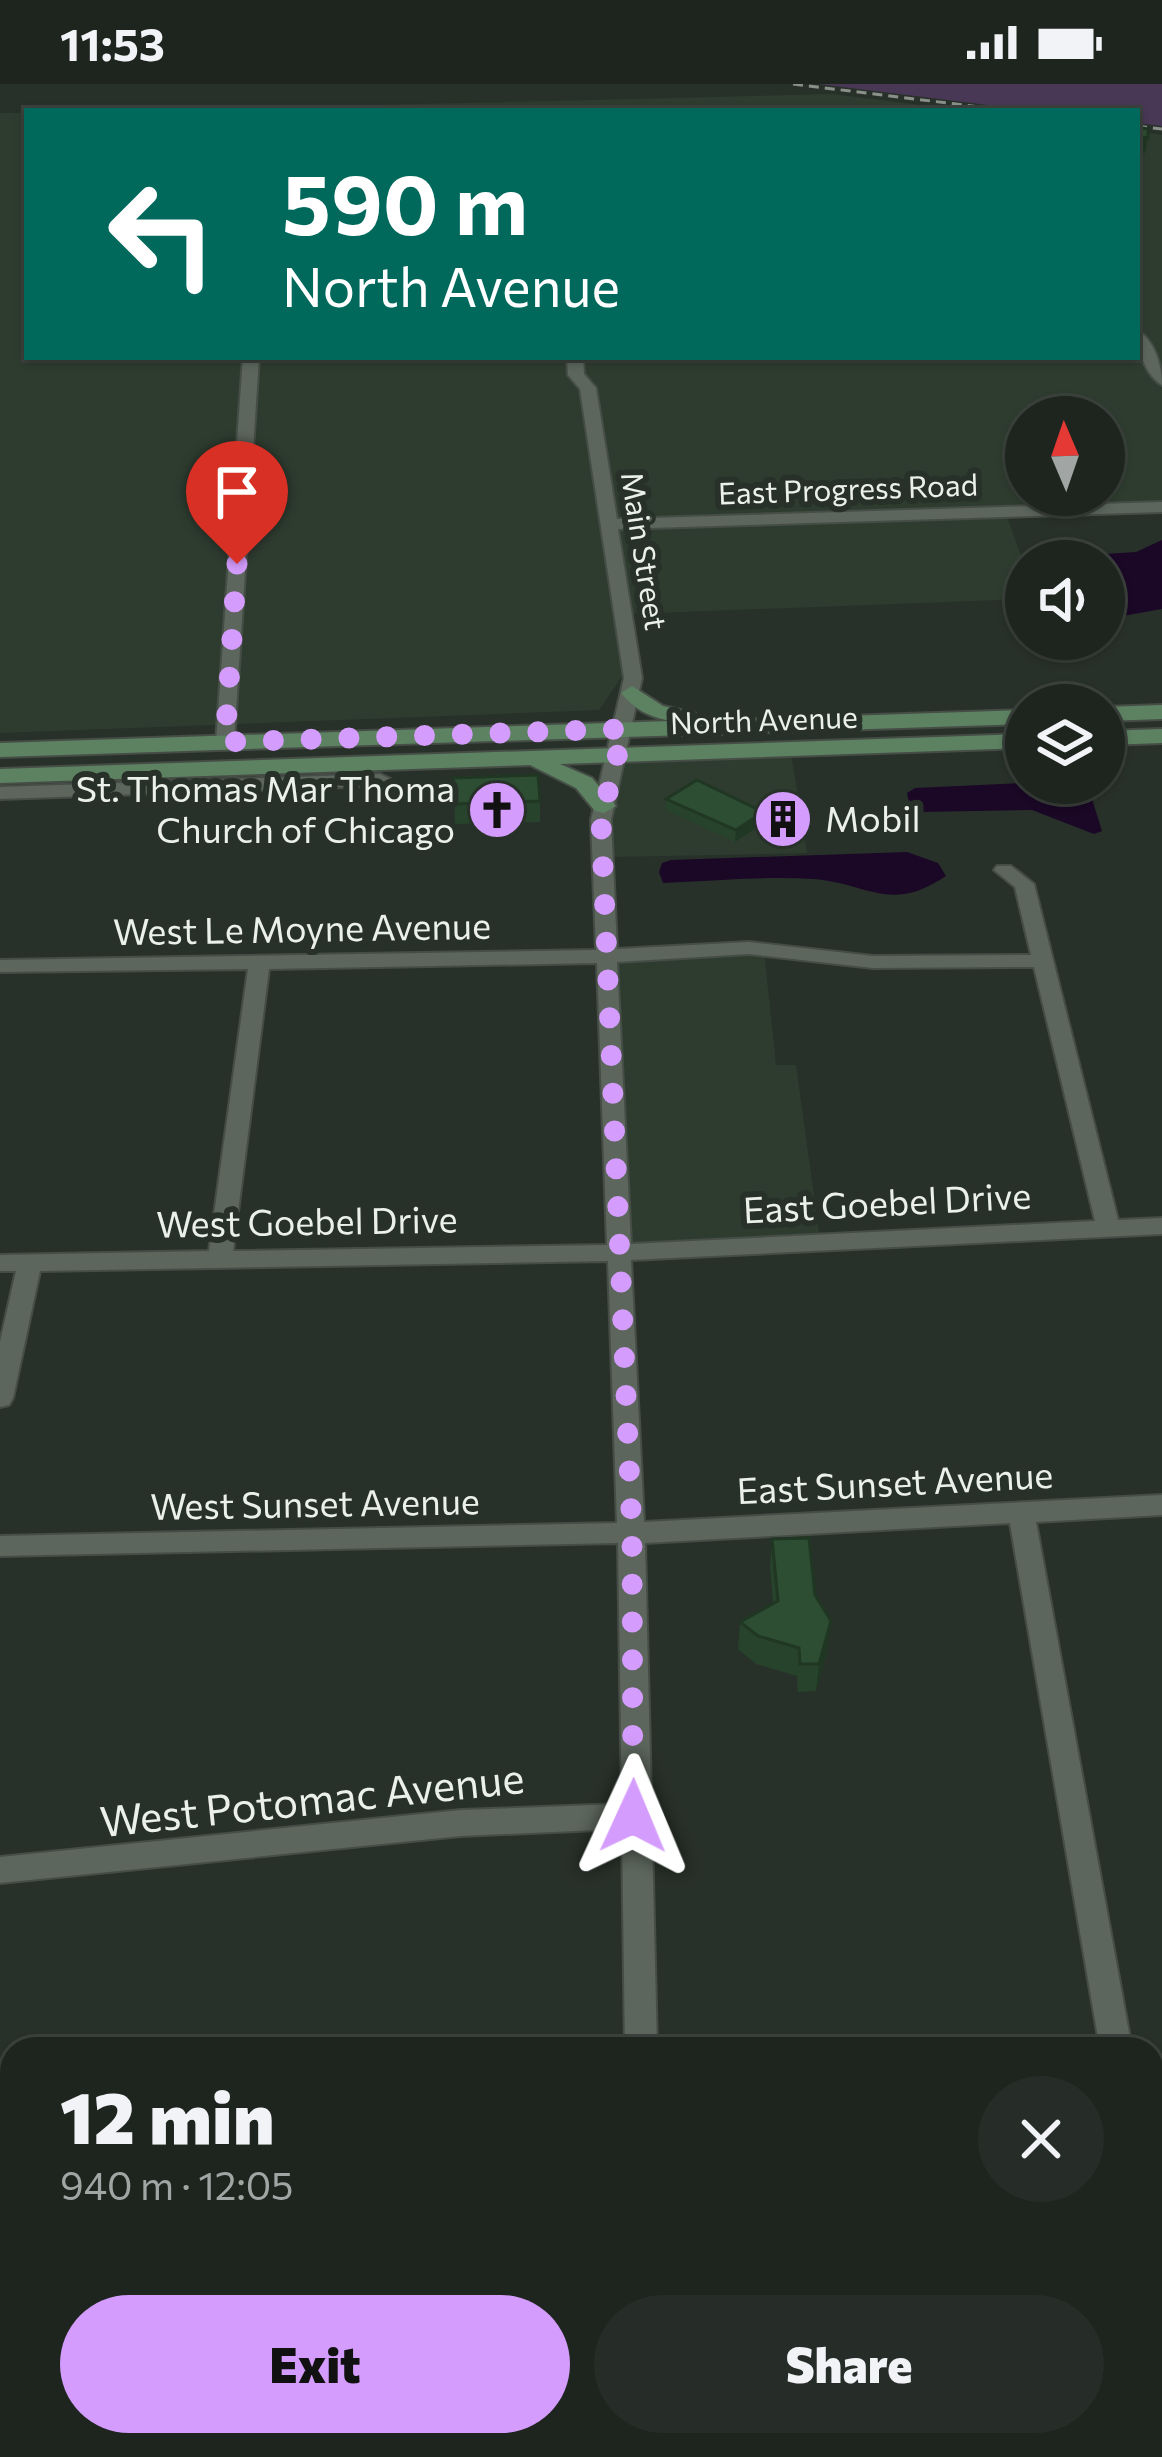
<!DOCTYPE html>
<meta charset="utf-8">
<style>
:root{--surface:#1e251f;--page:#262d28;--text:#f1f3f6;--muted:#a1a5a4;--line:#3c423d;--accent:#d49cfc}
body{margin:0;font-family:Commissioner,sans-serif;background:var(--page);color:var(--text);height:100vh;display:flex;flex-direction:column;font-size:45px;white-space:nowrap}
*{box-sizing:border-box;margin:0}
p{font-size:39px;color:var(--muted)}
.icon{flex:none;width:66px;height:66px;fill:none;stroke:currentColor;stroke-width:2;stroke-linecap:round;stroke-linejoin:round}
.map{position:relative;flex:1;overflow:hidden}
.details{position:absolute;left:0px;top:1953px;width:1164px;height:420px;display:flex;flex-direction:column;background:var(--surface);border-radius:36px 36px 0 0;box-shadow:0 3px 9px #0004,0 0 0 3px var(--line)}
.details>*{flex:none}
.guide{position:absolute;left:24px;top:24px;width:1116px;height:252px;border-radius:0px;box-shadow:0 3px 9px #0004,0 0 0 3px var(--line);background:#00695c;color:#fff;overflow:hidden}
.needle{width:78px;rotate:358deg}
.buttons{position:absolute;left:1005px;top:312px;display:grid;gap:24px}
.buttons a{display:grid;place-items:center;width:120px;height:120px;border-radius:50%;background:var(--surface);box-shadow:0 3px 9px #0004,0 0 0 3px var(--line);font-size:60px}
.pin{position:absolute;display:grid;place-items:center;width:102px;height:102px;color:#fff;margin:-123px -51px;border-radius:50% 50% 50% 0;rotate:-45deg;box-shadow:0 0 12px #0007}
.pin .icon{rotate:45deg}
.me{position:absolute;width:132px;margin:-66px;rotate:1deg;stroke-linejoin:round;filter:drop-shadow(0 0 9px #0008)}
.turn{display:flex;align-items:center;gap:42px;height:252px;padding:0 60px;font-size:54px}
.turn .icon{width:156px;height:156px;stroke-width:2.5}
.turn b{display:block;font-size:84px;line-height:102px}
.round{display:grid;place-items:center;flex:none;width:126px;height:126px;border-radius:63px;background:var(--page)}
.overview{display:flex;align-items:center;justify-content:space-between;height:204px;padding:0 60px}
h1{font-size:72px;font-weight:800;line-height:90px}
.button{display:flex;gap:24px;margin-top:auto;padding:24px 60px}
.button a{flex:1;height:138px;border-radius:72px;background:var(--accent);color:#111;font-size:48px;font-weight:800;line-height:138px;text-align:center}
.button a+a{background:var(--page);color:var(--text)}
.status{display:flex;justify-content:space-between;align-items:center;height:84px;padding:0 60px;background:var(--surface);direction:ltr}
.status svg{height:33px;fill:currentColor}
.map>svg:first-child{display:block}
.built{fill:#2e3c2f;fill-rule:evenodd}
.green{fill:#493756}
.water{fill:#1a0826}
.lines{fill:none;stroke-linecap:round;stroke-linejoin:round}
.minor-casing{stroke:#454d46;stroke-width:4}
.major-casing{stroke:#454d46;stroke-width:4}
.minor{fill:#5c665d;fill-rule:evenodd}
.major{fill:#5d8262;fill-rule:evenodd}
.rail{stroke:#8a918b;stroke-width:3;stroke-dasharray:10 6;stroke-linecap:butt}
.wall{fill:#27432b}
.shaded-wall{fill:#203723}
.building{fill:#2d4e32;stroke:#203723;stroke-width:3}
.route{stroke:#d49cfc;stroke-width:21;stroke-dasharray:0 37.8}
.labels{text-anchor:middle;stroke-width:12;stroke-linejoin:round;paint-order:stroke}
.far-street-label{font-size:30px;fill:#ebf0eb;stroke:#283129}
.poi-label{font-size:36px;fill:#ebf0eb;stroke:#283129;text-anchor:end}
.street-label{font-size:36px;fill:#ebf0eb;stroke:#283129}
.near-street-label{font-size:42px;fill:#ebf0eb;stroke:#283129}
</style>
<div class="status"><b>11:53</b><svg viewBox="0 0 49 12"><path d="M0 12V9h3v3zM5 12V6h3v6zM10 12V3h3v9zM15 12V0h3v12zM26 1h20v11H26zM47 4h2v5h-2z"/></svg></div>
<div class="map">
<svg width="1162" height="2373" viewBox="0 0 1162 2373">
<rect width="100%" height="100%" fill="#283129"/>
<g class="built">
<path d="M832,10l137,17h-863l532,-12z"/>
<path d="M0,29h27v244h546l52,315 -26,38 -599,23z"/>
<path d="M1137,47l25,4v369l-550,18 -34,-165h559zM1026,333h78v78h-78z"/>
<path d="M1006,430l20,56v29l-399,15 -16,-88z"/>
<path d="M791,670l16,99 -196,4 -3,-36 14,-61z"/>
<path d="M764,867l12,114h20l24,175 -200,9 -7,-289z"/>
<path d="M1152,2118h10v255h-452l-1,-12h443z"/>
</g>
<path class="green" d="M818,0h344v42l-25,-3v-12h-100z"/>
<g class="water">
<path d="M1162,456v69l-45,8 -13,-4v-52h-8l9,-7 31,-2z"/>
<path d="M1026,699h61l15,48 -8,3 -62,-24 -114,2 -8,-4 -3,-15 8,-5z"/>
<path d="M907,768l31,11 8,13c-56,38 -78,7 -133,3 -49,-3 -101,2 -150,4l-4,-11 3,-9 9,-3z"/>
</g>
<g class="lines">
<g class="minor-casing">
<g id="minor">
<path d="M1137,246c17,10 25,35 25,55 -17,-10 -25,-36 -25,-55z"/>
<path d="M243,273h16l-25,385 -9,6 -9,-6z"/>
<path d="M567,273h16l1,17 12,14 21,131 545,-17v10l-544,17 24,149 -31,142 6,129 132,-7 124,14 158,-1 -16,-68 -21,-17 3,-4h14l23,18 84,336 44,-2v16l-531,26 13,262 518,-27v20l-126,7 96,527h-32l-90,-526 -365,20 12,506h-32l-3,-220 -161,7 -461,47v-26l461,-47 161,-6 -4,-261 -618,13v-20l617,-13 -9,-262 -568,10 -27,127 -4,7 -9,2v-65l16,-71h-16v-16l209,-4 39,-282 -248,3v-12l596,-10 -5,-130 33,-142 -44,-289 -12,-14zM749,870l124,14 161,-1 61,254 -464,23 -14,-282zM597,879l10,282 -374,6 36,-282z"/>
<path d="M380,690l34,16 -10,6 -27,-10 -377,13v-12z"/>
<path d="M1162,2066v32l-10,1v-32z"/>
<rect x="0" y="2150" width="12" height="32"/>
<path d="M637,2361h36l1,12h-36z"/>
</g>
</g>
<g class="major-casing">
<g id="major">
<path d="M632,602l31,20 32,7 2,8 329,-11v14l-1026,33v-14l671,-22c-21,-4 -36,-11 -50,-28z"/>
<path d="M1162,621v14l-58,2v-14z"/>
<path d="M1162,645v14l-58,2v-14z"/>
<path d="M1026,650v14l-466,16 32,14 24,28 -12,7 -9,-2 -19,-23 -46,-23 -530,18v-14z"/>
</g>
</g>
<use href="#minor" class="minor"/>
<use href="#major" class="major"/>
<g class="rail">
<path d="M793,0l219,27"/>
<path d="M1137,42l25,3"/>
</g>
</g>
<g class="wall">
<path d="M453,694l87,23v21l-85,2z"/>
<path d="M666,715l96,25 -27,18 -69,-32z"/>
<path d="M772,1455l43,56 13,54 -12,42 -18,1 -1,-16 -41,-12 -18,-15 2,-27 33,-19 -3,-36z"/>
</g>
<g class="shaded-wall">
<path d="M1148,53l-3,16 -8,2v-16z"/>
<path d="M763,728l-1,12 -27,18 1,-12z"/>
<path d="M831,1537l-3,28 -12,42 3,-27z"/>
</g>
<g class="building">
<path d="M1137,43l11,2v8l-11,2z"/>
<path d="M538,691l2,26 -86,3 -1,-26z"/>
<path d="M697,696l66,32 -27,18 -70,-31z"/>
<path d="M809,1454l6,57 16,26 -12,43h-19l-1,-16 -41,-12 -18,-14 38,-21 -6,-62z"/>
</g>
<g class="lines">
<path class="route" d="M237,480l-12,178 399,-13 -23,91 31,713 1,283"/>
</g>
<defs>
<g id="church-disc" transform="scale(3)"><circle r="9.5" fill="#d49cfc" stroke="#283129"/><path d="M-1.2-6h2.4v3.5h3.3v2.4h-3.3V6h-2.4V-.1h-3.3v-2.4h3.3Z" fill="#111"/></g>
<g id="building-disc" transform="scale(3)"><circle r="9.5" fill="#d49cfc" stroke="#283129"/><path d="M-4-6H4V6H1V3H-1V6H-4ZM-2.5-4.3h1.7v1.8h-1.7ZM.8-4.3h1.7v1.8H.8ZM-2.5-1h1.7V.8h-1.7ZM.8-1h1.7V.8H.8Z" fill="#111"/></g>
</defs>
<g fill-rule="evenodd">
<use href="#church-disc" x="497" y="726"/>
<use href="#building-disc" x="783" y="735"/>
</g>
<g class="labels">
<g class="far-street-label">
<text transform="translate(848 406) rotate(-2)" y="10">East Progress Road</text>
<text transform="translate(643 467) rotate(81)" y="10">Main Street</text>
<text transform="translate(764 637) rotate(-2)" y="10">North Avenue</text>
</g>
<g class="poi-label">
<text x="455" y="718">St. Thomas Mar Thoma<tspan x="455" dy="41">Church of Chicago</tspan></text>
<text x="825" y="748" text-anchor="start">Mobil</text>
</g>
<g class="street-label">
<text transform="translate(302 845) rotate(-1)" y="13">West Le Moyne Avenue</text>
<text transform="translate(887 1119) rotate(-3)" y="13">East Goebel Drive</text>
<text transform="translate(307 1138) rotate(-1)" y="13">West Goebel Drive</text>
<text transform="translate(895 1399) rotate(-3)" y="13">East Sunset Avenue</text>
<text transform="translate(315 1420) rotate(-1)" y="13">West Sunset Avenue</text>
</g>
<g class="near-street-label">
<text transform="translate(312 1716) rotate(-6)" y="15">West Potomac Avenue</text>
</g>
</g>
</svg>
<div class="buttons">
<a><svg class="needle" viewBox="-14 -14 28 28"><path d="M0-13l5 13h-10z" fill="#e53935"/><path d="M0 13l5-13h-10z" fill="#a1a5a4"/></svg></a>
<a><svg class="icon" aria-label="sound" viewBox="0 0 24 24"><path d="M4 9h4l5-4v14l-5-4H4zM17 9q2 3 0 6"/></svg></a>
<a><svg class="icon" aria-label="layers" viewBox="0 0 24 24"><path d="M12 4l9 5-9 5-9-5zM3 14l9 5 9-5"/></svg></a>
</div>
<div class="pin" style="left:237px;top:480px;background:#d93025"><svg class="icon" aria-label="arrive" viewBox="0 0 24 24"><path d="M6 21V4h12l-3 4 3 4H6"/></svg></div>
<svg class="me" style="left:633px;top:1732px" viewBox="-20 -20 40 40"><path d="M0-17L14 15 0 8-14 15z" fill="#d49cfc" stroke="#fff" stroke-width="4"/></svg>
<div class="guide">
<div class="turn"><svg class="icon" aria-label="left" viewBox="0 0 24 24"><path d="M17 20v-9H6M10 6l-5 5 5 5"/></svg><div><b>590 m</b>North Avenue</div></div>
</div>
<section class="details">
<div class="overview"><div><h1>12 min</h1><p>940 m · 12:05</p></div><a class="round"><svg class="icon" aria-label="close" viewBox="0 0 24 24"><path d="M6 6l12 12M18 6L6 18"/></svg></a></div>
<div class="button"><a>Exit</a><a>Share</a></div>
</section>
</div>
